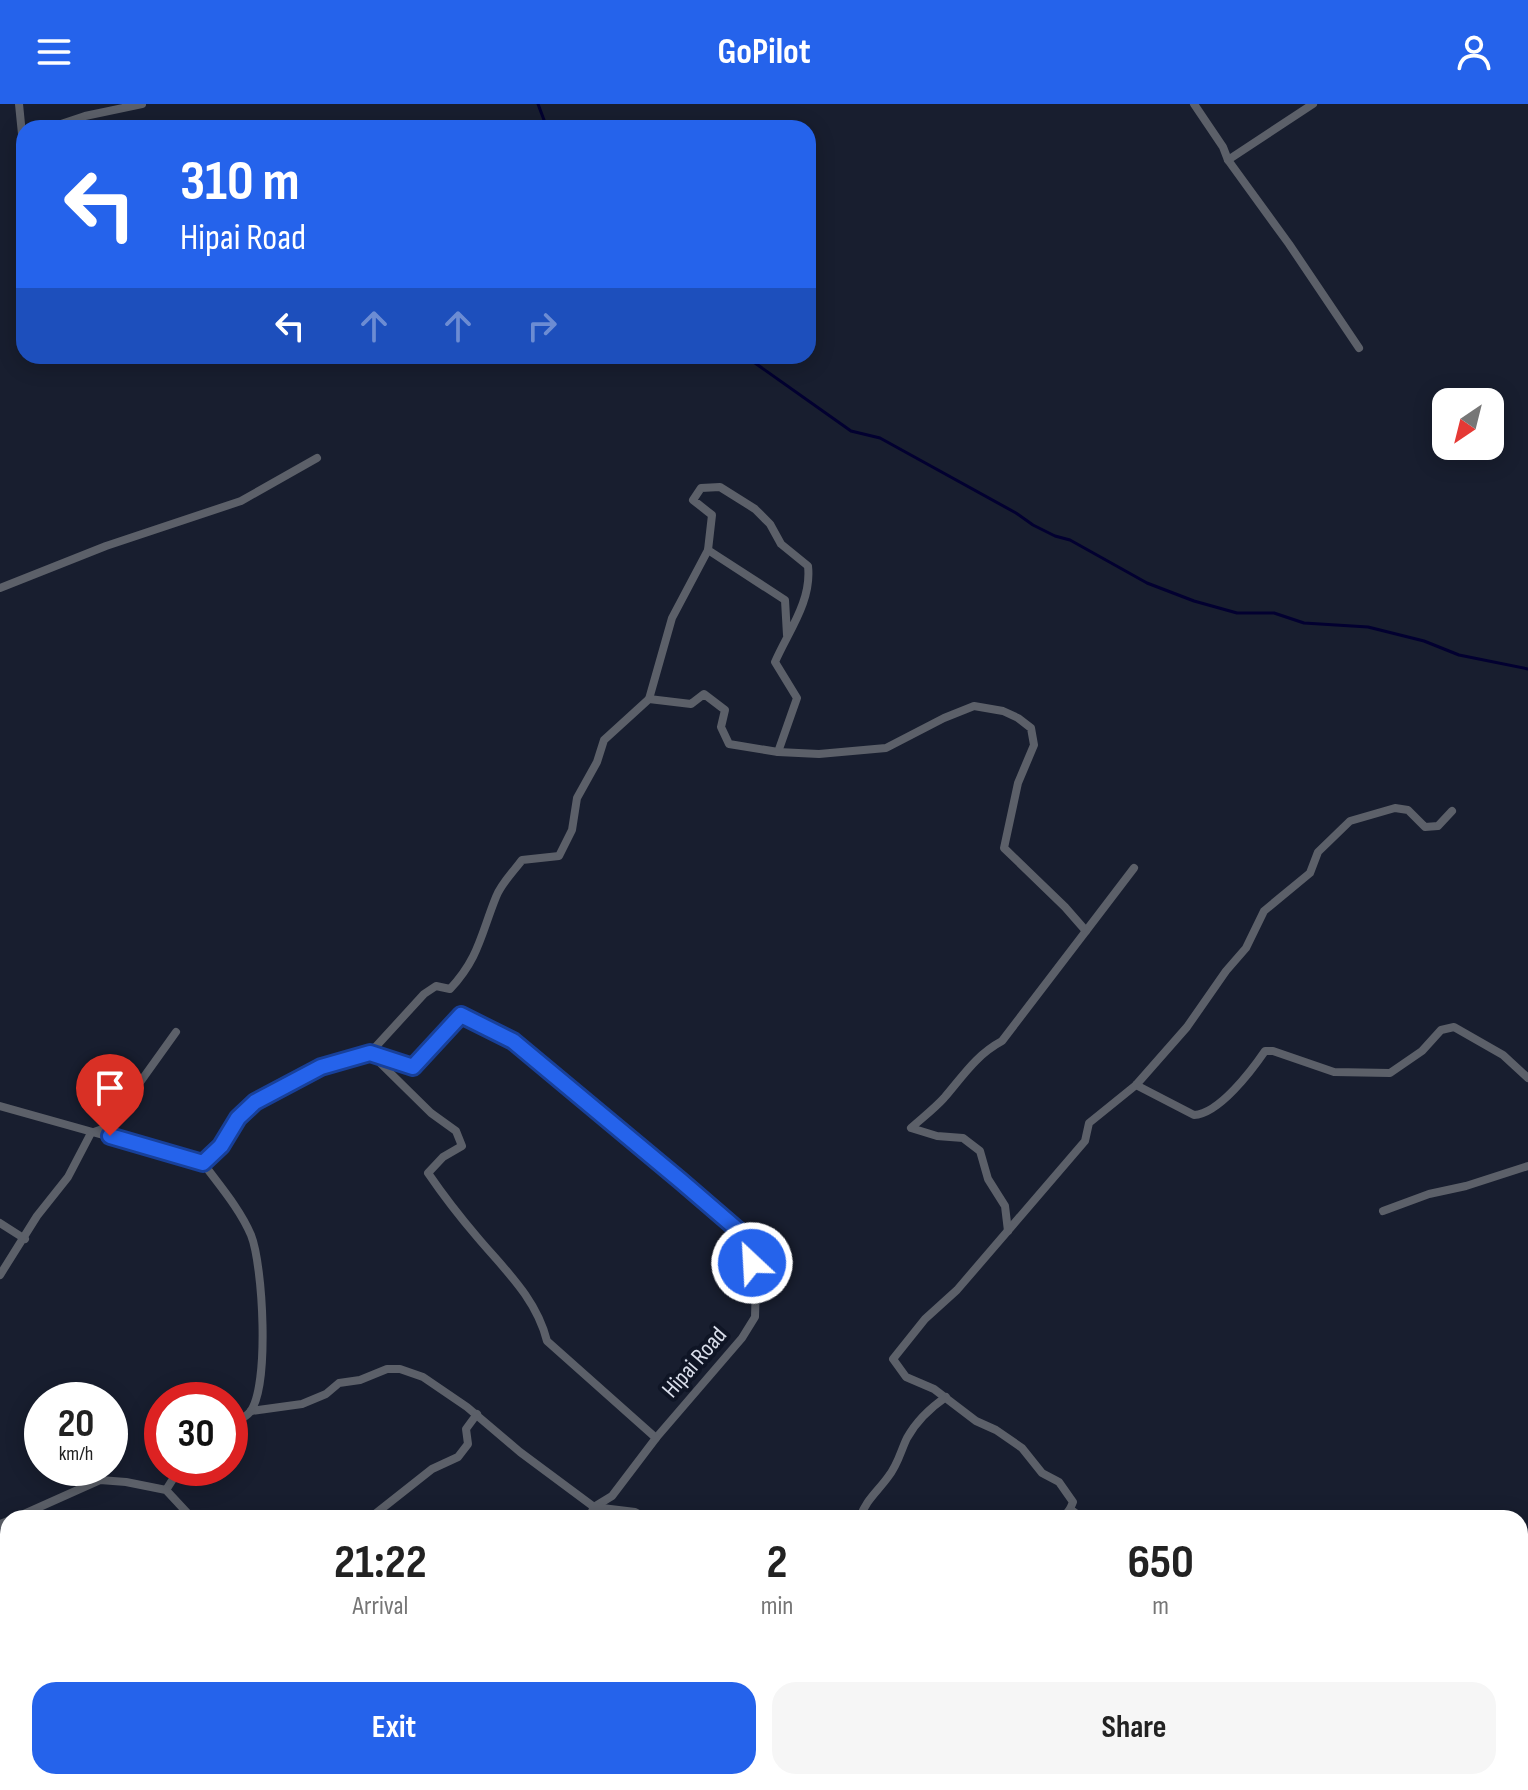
<!DOCTYPE html>
<style>
:root{--surface:#fff;--page:#f6f6f6;--text:#222;--muted:#767676;--accent:#2563eb}
body{margin:0;font-family:"Sofia Sans Condensed",sans-serif;background:var(--page);color:var(--text);height:100vh;display:flex;flex-direction:column;font-size:30px;white-space:nowrap}
*{box-sizing:border-box;margin:0}
p{font-size:26px;color:var(--muted)}
.icon{flex:none;width:44px;height:44px;fill:none;stroke:currentColor;stroke-width:2;stroke-linecap:round;stroke-linejoin:round}
.map{position:relative;flex:1;overflow:hidden}
.sheet{position:absolute;left:0px;top:1406px;width:1528px;height:280px;display:flex;flex-direction:column;background:var(--surface);border-radius:24px 24px 0 0;box-shadow:0 4px 20px #0003}
.sheet>*{flex:none}
.guide{position:absolute;left:16px;top:16px;width:800px;height:244px;border-radius:24px;box-shadow:0 4px 20px #0003;background:#2563eb;color:#fff;overflow:hidden}
.needle{width:52px;rotate:215deg}
.fabs{position:absolute;left:1432px;top:284px;display:grid;gap:16px}
.fabs a{display:grid;place-items:center;width:72px;height:72px;border-radius:16px;background:var(--surface);box-shadow:0 4px 20px #0003;font-size:40px}
.speed{position:absolute;left:24px;top:1278px;display:flex;gap:16px;font-size:40px;font-weight:700;text-align:center}
.speed>*{display:grid;place-content:center;width:104px;height:104px;border-radius:50%;background:var(--surface);box-shadow:0 4px 20px #0003;line-height:1}
.speed small{font-size:20px;font-weight:400}
.speed .limit{border:12px solid #d22;background:#fff;color:#111}
.pin{position:absolute;display:grid;place-items:center;width:68px;height:68px;color:#fff;margin:-82px -34px;border-radius:50% 50% 50% 0;rotate:-45deg;box-shadow:0 0 8px #0007}
.pin .icon{rotate:45deg}
.me{position:absolute;width:88px;margin:-44px;rotate:335deg;stroke-linejoin:round;filter:drop-shadow(0 0 6px #0008)}
.turn{display:flex;align-items:center;gap:28px;height:168px;padding:0 32px;font-size:36px}
.turn .icon{width:104px;height:104px;stroke-width:2.5}
.turn b{display:block;font-size:56px;line-height:68px}
.lanes{display:flex;align-items:center;height:76px;padding:0 32px;background:#0003;justify-content:center;gap:40px;direction:ltr}
.lanes .off{opacity:.35}
.eta{display:flex;justify-content:space-evenly;align-items:center;height:136px;text-align:center}
.eta b{font-size:48px;font-weight:700;line-height:56px}
.action{display:flex;gap:16px;margin-top:auto;padding:16px 32px}
.action a{flex:1;height:92px;border-radius:24px;background:var(--accent);color:#fff;font-size:32px;font-weight:700;line-height:92px;text-align:center}
.action a+a{background:var(--page);color:var(--text)}
header{display:flex;justify-content:space-between;align-items:center;height:104px;padding:0 32px;background:var(--accent);color:#fff;font-size:36px;font-weight:700}
.map>svg:first-child{display:block}
.lines{fill:none;stroke-linecap:round;stroke-linejoin:round}
.stream{stroke:#020030;stroke-width:3}
.street{stroke:#5c6069;stroke-width:8}
.route-casing{stroke:#184099;stroke-width:20}
.route{stroke:#2563eb;stroke-width:14}
.labels{text-anchor:middle;stroke-width:8;stroke-linejoin:round;paint-order:stroke}
.street-label{font-size:24px;fill:#d9deea;stroke:#0f1525}
</style>
<header><svg class="icon" aria-label="menu" viewBox="0 0 24 24"><path d="M4 6h16M4 12h16M4 18h16"/></svg>GoPilot<svg class="icon" aria-label="person" viewBox="0 0 24 24"><circle cx="12" cy="8" r="4"/><path d="M4 21q1-7 8-7t8 7"/></svg></header>
<div class="map">
<svg width="1528" height="1686" viewBox="0 0 1528 1686">
<rect width="100%" height="100%" fill="#181e2f"/>
<g class="lines">
<g class="stream">
<path d="M538,0l9,24"/>
<path d="M745,252l106,75 29,7 136,75 17,12 22,11 15,4 77,43 47,18 43,12h37l30,10 64,4 56,14 35,14 69,14"/>
</g>
<g class="street">
<path d="M19,0l3,30h2"/>
<path d="M1194,0l29,43 5,13 61,84 70,104"/>
<path d="M49,24l36,-12 57,-12"/>
<path d="M1228,56l85,-56"/>
<path d="M0,484l106,-42 135,-45 76,-43"/>
<path d="M649,595l23,-81 36,-68"/>
<path d="M778,648l19,-54 -22,-36c13,-30 37,-61 33,-96l-27,-22 -11,-20 -15,-15 -35,-22 -19,1 -8,12 19,15 -4,35 77,50 2,35"/>
<path d="M1086,827l48,-63"/>
<path d="M1136,981l58,30c25,-1 58,-45 71,-64h8l61,21 56,1 32,-22 19,-21 13,-3 49,28 25,23"/>
<path d="M0,1002l203,57 18,-17 17,-28 17,-16 66,-35 49,-14 43,14 48,-52 52,26 233,196 10,45 -1,35 -13,21 -86,100 -44,58 -18,11 -5,11"/>
<path d="M203,1059c17,23 37,46 48,72 12,30 19,151 -1,177 -4,5 -14,10 -20,14"/>
<path d="M1383,1107l46,-17 37,-8 62,-20"/>
<path d="M0,1119l25,16"/>
<path d="M0,1171l37,-59 31,-39 23,-44 17,-6 68,-95"/>
<path d="M251,1307l51,-7 24,-10 13,-11 21,-3 27,-11h13l23,8 44,30 53,45 74,55 41,5 11,6"/>
<path d="M656,1334l-109,-97c-11,-43 -42,-71 -69,-103 -18,-21 -35,-43 -50,-65l15,-16 19,-11 -6,-15 -25,-18 -61,-60 54,-59 12,-8 14,3c29,-31 31,-55 46,-92 5,-13 17,-25 26,-37l37,-4 13,-26 5,-32 20,-36 7,-22 45,-41 42,5 13,-10 21,16 -4,17 8,17 49,8 41,2 67,-6 58,-30 30,-12 29,5 15,7 13,10 3,17 -16,38 -14,65 61,59 21,24 -84,110c-26,14 -39,35 -58,57 -10,11 -22,20 -33,30l26,8 26,2 17,13 8,28 17,27 3,25"/>
<path d="M166,1386l14,-22"/>
<path d="M1070,1405l3,-7 -14,-20 -17,-9 -20,-25 -26,-18 -20,-9 -42,-32 -28,-12 -13,-18 32,-40 32,-29 128,-149 4,-18 47,-38 51,-58 39,-56 20,-23 18,-37 46,-38 8,-21 32,-31 45,-13 13,2 17,17 13,-1 14,-15"/>
<path d="M15,1414l85,-38 26,2 40,8 26,28"/>
<path d="M370,1414l62,-49 26,-12 10,-13 -2,-15 11,-15"/>
<path d="M860,1414c5,-17 18,-27 28,-41 10,-12 13,-27 19,-39 10,-18 23,-30 39,-41"/>
<path d="M1063,1414l7,-9 12,9"/>
<path d="M0,1420l8,-3"/>
<path d="M0,1506l8,5"/>
<path d="M1520,1561l8,7"/>
<path d="M436,1678l7,8"/>
<path d="M755,1678l11,8"/>
<path d="M172,1686l6,-8"/>
<path d="M403,1686l4,-8"/>
<path d="M638,1686l-3,-2 6,-6"/>
<path d="M841,1686l5,-8"/>
<path d="M852,1686h15"/>
<path d="M1163,1686l6,-8"/>
</g>
</g>
<g class="lines">
<g class="route-casing">
<path id="route" d="M110,1032l93,27 18,-17 17,-28 17,-16 66,-35 49,-14 43,14 48,-52 52,26 168,140 65,56 6,26"/>
</g>
<use href="#route" class="route"/>
</g>
<g class="labels">
<g class="street-label">
<text transform="translate(694 1258) rotate(-49)" y="8">Hipai Road</text>
</g>
</g>
</svg>
<div class="fabs">
<a><svg class="needle" viewBox="-14 -14 28 28"><path d="M0-13l5 13h-10z" fill="#e53935"/><path d="M0 13l5-13h-10z" fill="#767676"/></svg></a>
</div>
<div class="speed"><div>20<small>km/h</small></div><div class="limit">30</div></div>
<div class="pin" style="left:110px;top:1032px;background:#d93025"><svg class="icon" aria-label="arrive" viewBox="0 0 24 24"><path d="M6 21V4h12l-3 4 3 4H6"/></svg></div>
<svg class="me" style="left:752px;top:1159px" viewBox="-20 -20 40 40"><circle r="17" fill="#2563eb" stroke="#fff" stroke-width="3"/><path d="M0-11L8 9 0 5-8 9z" fill="#fff"/></svg>
<div class="guide">
<div class="turn"><svg class="icon" aria-label="left" viewBox="0 0 24 24"><path d="M17 20v-9H6M10 6l-5 5 5 5"/></svg><div><b>310 m</b>Hipai Road</div></div>
<div class="lanes"><svg class="icon" aria-label="left" viewBox="0 0 24 24"><path d="M17 20v-9H6M10 6l-5 5 5 5"/></svg><svg class="icon off" aria-label="ahead" viewBox="0 0 24 24"><path d="M12 20V5M6 11l6-6 6 6"/></svg><svg class="icon off" aria-label="ahead" viewBox="0 0 24 24"><path d="M12 20V5M6 11l6-6 6 6"/></svg><svg class="icon off" aria-label="right" viewBox="0 0 24 24"><path d="M7 20v-9h11M14 6l5 5-5 5"/></svg></div>
</div>
<section class="sheet">
<div class="eta">
<div><b>21:22</b><p>Arrival</p></div>
<div><b>2</b><p>min</p></div>
<div><b>650</b><p>m</p></div>
</div>
<div class="action"><a>Exit</a><a>Share</a></div>
</section>
</div>
